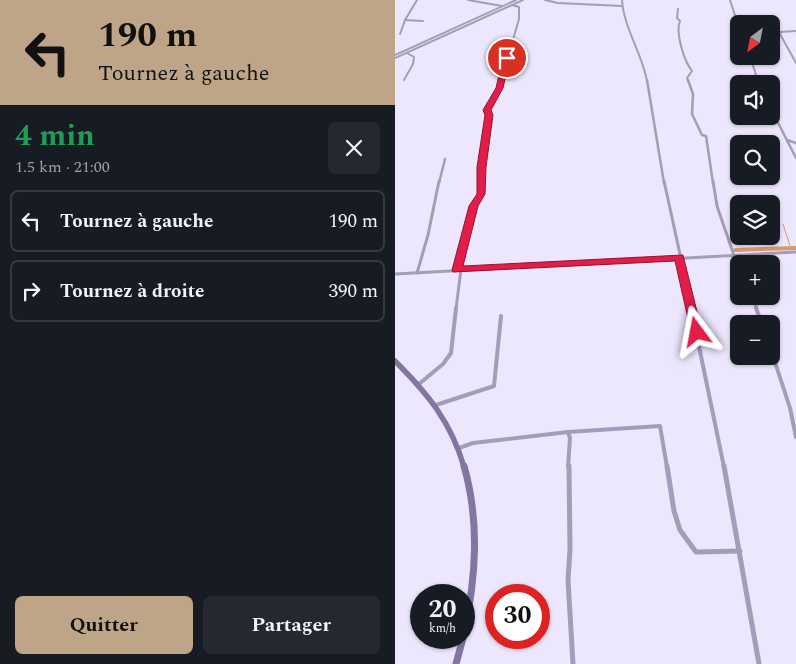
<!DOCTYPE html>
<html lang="fr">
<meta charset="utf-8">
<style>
:root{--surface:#171b24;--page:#242831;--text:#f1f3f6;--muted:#9ea1a6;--line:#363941;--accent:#bfa587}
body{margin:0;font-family:Spectral,serif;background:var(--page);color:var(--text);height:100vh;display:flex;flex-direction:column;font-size:19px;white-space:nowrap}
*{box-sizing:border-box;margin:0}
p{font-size:16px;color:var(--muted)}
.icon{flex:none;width:28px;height:28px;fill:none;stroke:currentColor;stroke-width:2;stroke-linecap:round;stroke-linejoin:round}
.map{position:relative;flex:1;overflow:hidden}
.panel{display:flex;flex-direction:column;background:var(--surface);width:395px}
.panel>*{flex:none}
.top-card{background:#bfa587;color:#111;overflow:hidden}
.needle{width:32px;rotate:212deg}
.fabs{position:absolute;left:335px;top:15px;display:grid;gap:10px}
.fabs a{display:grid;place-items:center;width:50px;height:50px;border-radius:8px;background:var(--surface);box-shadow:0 1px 4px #0004;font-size:25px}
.speed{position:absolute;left:15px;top:584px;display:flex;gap:10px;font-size:25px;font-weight:700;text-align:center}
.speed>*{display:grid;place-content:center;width:65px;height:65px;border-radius:50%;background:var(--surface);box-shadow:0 1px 4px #0004;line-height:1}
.speed small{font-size:12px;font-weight:400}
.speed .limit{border:8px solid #d22;background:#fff;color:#111}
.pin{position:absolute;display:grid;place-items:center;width:42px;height:42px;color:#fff;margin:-21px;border:2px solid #fff;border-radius:50%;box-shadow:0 1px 5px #0007}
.me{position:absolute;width:55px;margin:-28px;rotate:347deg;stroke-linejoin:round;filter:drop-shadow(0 0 4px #0008)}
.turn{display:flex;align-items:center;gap:18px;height:105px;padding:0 15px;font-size:22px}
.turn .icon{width:65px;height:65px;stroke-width:2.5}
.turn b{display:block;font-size:35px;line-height:42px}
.round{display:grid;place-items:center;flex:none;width:52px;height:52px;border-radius:8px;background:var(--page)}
.head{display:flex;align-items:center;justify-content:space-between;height:85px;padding:0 15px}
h1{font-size:30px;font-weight:700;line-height:38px;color:#1e9e55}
.primary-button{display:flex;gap:10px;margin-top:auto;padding:10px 15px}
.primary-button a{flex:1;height:58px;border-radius:8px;background:var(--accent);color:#111;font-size:20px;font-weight:700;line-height:58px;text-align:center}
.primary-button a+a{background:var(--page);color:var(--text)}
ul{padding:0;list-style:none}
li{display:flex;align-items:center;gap:15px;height:62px;margin:0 10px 8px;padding:0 5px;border:2px solid var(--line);border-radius:8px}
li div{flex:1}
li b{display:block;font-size:19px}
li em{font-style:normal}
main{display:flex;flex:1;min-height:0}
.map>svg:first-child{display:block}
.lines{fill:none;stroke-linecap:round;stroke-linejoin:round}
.stream{stroke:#d69a69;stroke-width:1}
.river{fill:#d69a69;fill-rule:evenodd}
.street-far4{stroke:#a39cba;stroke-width:2}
.street-far3{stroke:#a39cba;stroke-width:2.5}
.street-far2{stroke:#a39cba;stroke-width:3}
.street-far1{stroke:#a39cba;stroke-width:4}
.street{stroke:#a39cba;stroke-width:5}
.secondary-far1{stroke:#8176a1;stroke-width:5.5}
.secondary{stroke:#8176a1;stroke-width:7}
.route{fill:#e11d48;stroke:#92132f}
</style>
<main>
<section class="panel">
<div class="top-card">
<div class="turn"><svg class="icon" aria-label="left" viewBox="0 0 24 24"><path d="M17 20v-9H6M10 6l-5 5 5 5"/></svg><div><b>190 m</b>Tournez à gauche</div></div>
</div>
<div class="head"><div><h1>4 min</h1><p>1.5 km · 21:00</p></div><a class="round"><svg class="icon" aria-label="close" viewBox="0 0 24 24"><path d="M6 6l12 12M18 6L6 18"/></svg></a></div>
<ul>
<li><svg class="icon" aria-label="left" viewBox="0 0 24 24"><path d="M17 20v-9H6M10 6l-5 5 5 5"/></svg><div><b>Tournez à gauche</b></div><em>190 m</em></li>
<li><svg class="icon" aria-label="right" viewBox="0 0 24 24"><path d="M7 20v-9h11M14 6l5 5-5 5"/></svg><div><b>Tournez à droite</b></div><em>390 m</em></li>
</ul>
<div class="primary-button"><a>Quitter</a><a>Partager</a></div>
</section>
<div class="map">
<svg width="401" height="664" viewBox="0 0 401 664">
<rect width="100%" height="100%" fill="#ece7fc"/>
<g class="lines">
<path class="stream" d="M388,224l8,25"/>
<path class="river" d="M401,246v4l-61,2 -3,-2 3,-2z"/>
<g class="street-far4">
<path d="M73,0l34,6"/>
<path d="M150,0l13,3 64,3"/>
<path d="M227,0c2,29 20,53 25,81"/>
<path d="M335,0l9,28"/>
<path d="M283,9l-1,9 3,3c-5,11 4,40 12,50l-5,7 1,3"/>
<path d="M340,18l34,6"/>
<path d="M10,20l18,1"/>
<path d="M376,25l8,7 17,31"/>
<path d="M384,32l17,-1"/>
<path d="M5,34l5,-14 12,-20"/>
<path d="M0,55l121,-55"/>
<path d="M355,56l8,25"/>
<path d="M0,58l128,-58"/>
<path d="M9,80l9,-16 1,-7 -7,-4"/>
<path d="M106,81l18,-62v-12l-7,-2"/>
</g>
<g class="street-far3">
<path d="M252,80l17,103"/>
<path d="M293,80l5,14 -1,20 10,21 4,1 7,47"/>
<path d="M363,80l1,4"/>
<path d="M376,109l25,49"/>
<path d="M392,140l9,3"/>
<path d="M44,183l6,-24"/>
<path d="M86,183c0,-22 13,-54 6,-74l12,-21 2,-8"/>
</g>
<g class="street-far2">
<path d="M269,181l28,128"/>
<path d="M318,181l4,25 22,64"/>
<path d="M62,270l16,-64 8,-12v-13"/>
<path d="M22,273l11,-38 11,-54"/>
<path d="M0,274l401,-22"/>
<path d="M357,296l5,13"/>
<path d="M61,309l5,-40"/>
</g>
<g class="street-far1">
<path d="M296,308l33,159"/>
<path d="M361,308l6,16"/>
<path d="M376,350l19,58 6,29"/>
<path d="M24,384l24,-20 8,-11 5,-45"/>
<path d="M41,405l58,-19 7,-70"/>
<path d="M173,432l2,6 -2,29"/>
<path d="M64,448l14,-5 95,-11 92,-6 7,41"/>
</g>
<g class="street">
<path d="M174,466l1,83 -2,31 5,84"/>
<path d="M272,466l7,45 6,19 16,22 44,-1"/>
<path d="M329,466l35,198"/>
</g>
<path class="secondary-far1" d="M0,361c33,33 56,61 69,106"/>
<g class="secondary">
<path d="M69,466c16,56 12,111 0,168"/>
<path d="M61,664l7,-26"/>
</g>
</g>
<path class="route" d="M112,56l3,2 -7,30 -12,22 2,5 -7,52 -1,27 -7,12 -15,60 220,-11 19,77 -1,3 -4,1 -6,-4 -16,-71 -222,11 -1,-2 17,-64 8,-12v-27l8,-52 -2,-5 13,-22 7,-30z"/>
</svg>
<div class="fabs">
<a><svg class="needle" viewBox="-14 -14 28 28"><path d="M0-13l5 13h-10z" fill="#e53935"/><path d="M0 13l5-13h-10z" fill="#9ea1a6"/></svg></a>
<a><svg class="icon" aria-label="sound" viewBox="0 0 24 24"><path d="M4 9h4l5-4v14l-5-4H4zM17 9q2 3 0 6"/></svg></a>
<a><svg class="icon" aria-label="search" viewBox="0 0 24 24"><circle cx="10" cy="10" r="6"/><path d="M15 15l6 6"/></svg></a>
<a><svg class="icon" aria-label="layers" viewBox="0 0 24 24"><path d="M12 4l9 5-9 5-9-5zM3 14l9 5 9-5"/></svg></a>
<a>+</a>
<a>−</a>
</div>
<div class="speed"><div>20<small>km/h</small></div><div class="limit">30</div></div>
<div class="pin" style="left:112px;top:58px;background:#d93025"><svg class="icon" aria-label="arrive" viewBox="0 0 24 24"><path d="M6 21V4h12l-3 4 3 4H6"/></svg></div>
<svg class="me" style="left:302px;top:332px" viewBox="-20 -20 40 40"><path d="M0-17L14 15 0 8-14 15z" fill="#e11d48" stroke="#fff" stroke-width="4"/></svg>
</div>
</main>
